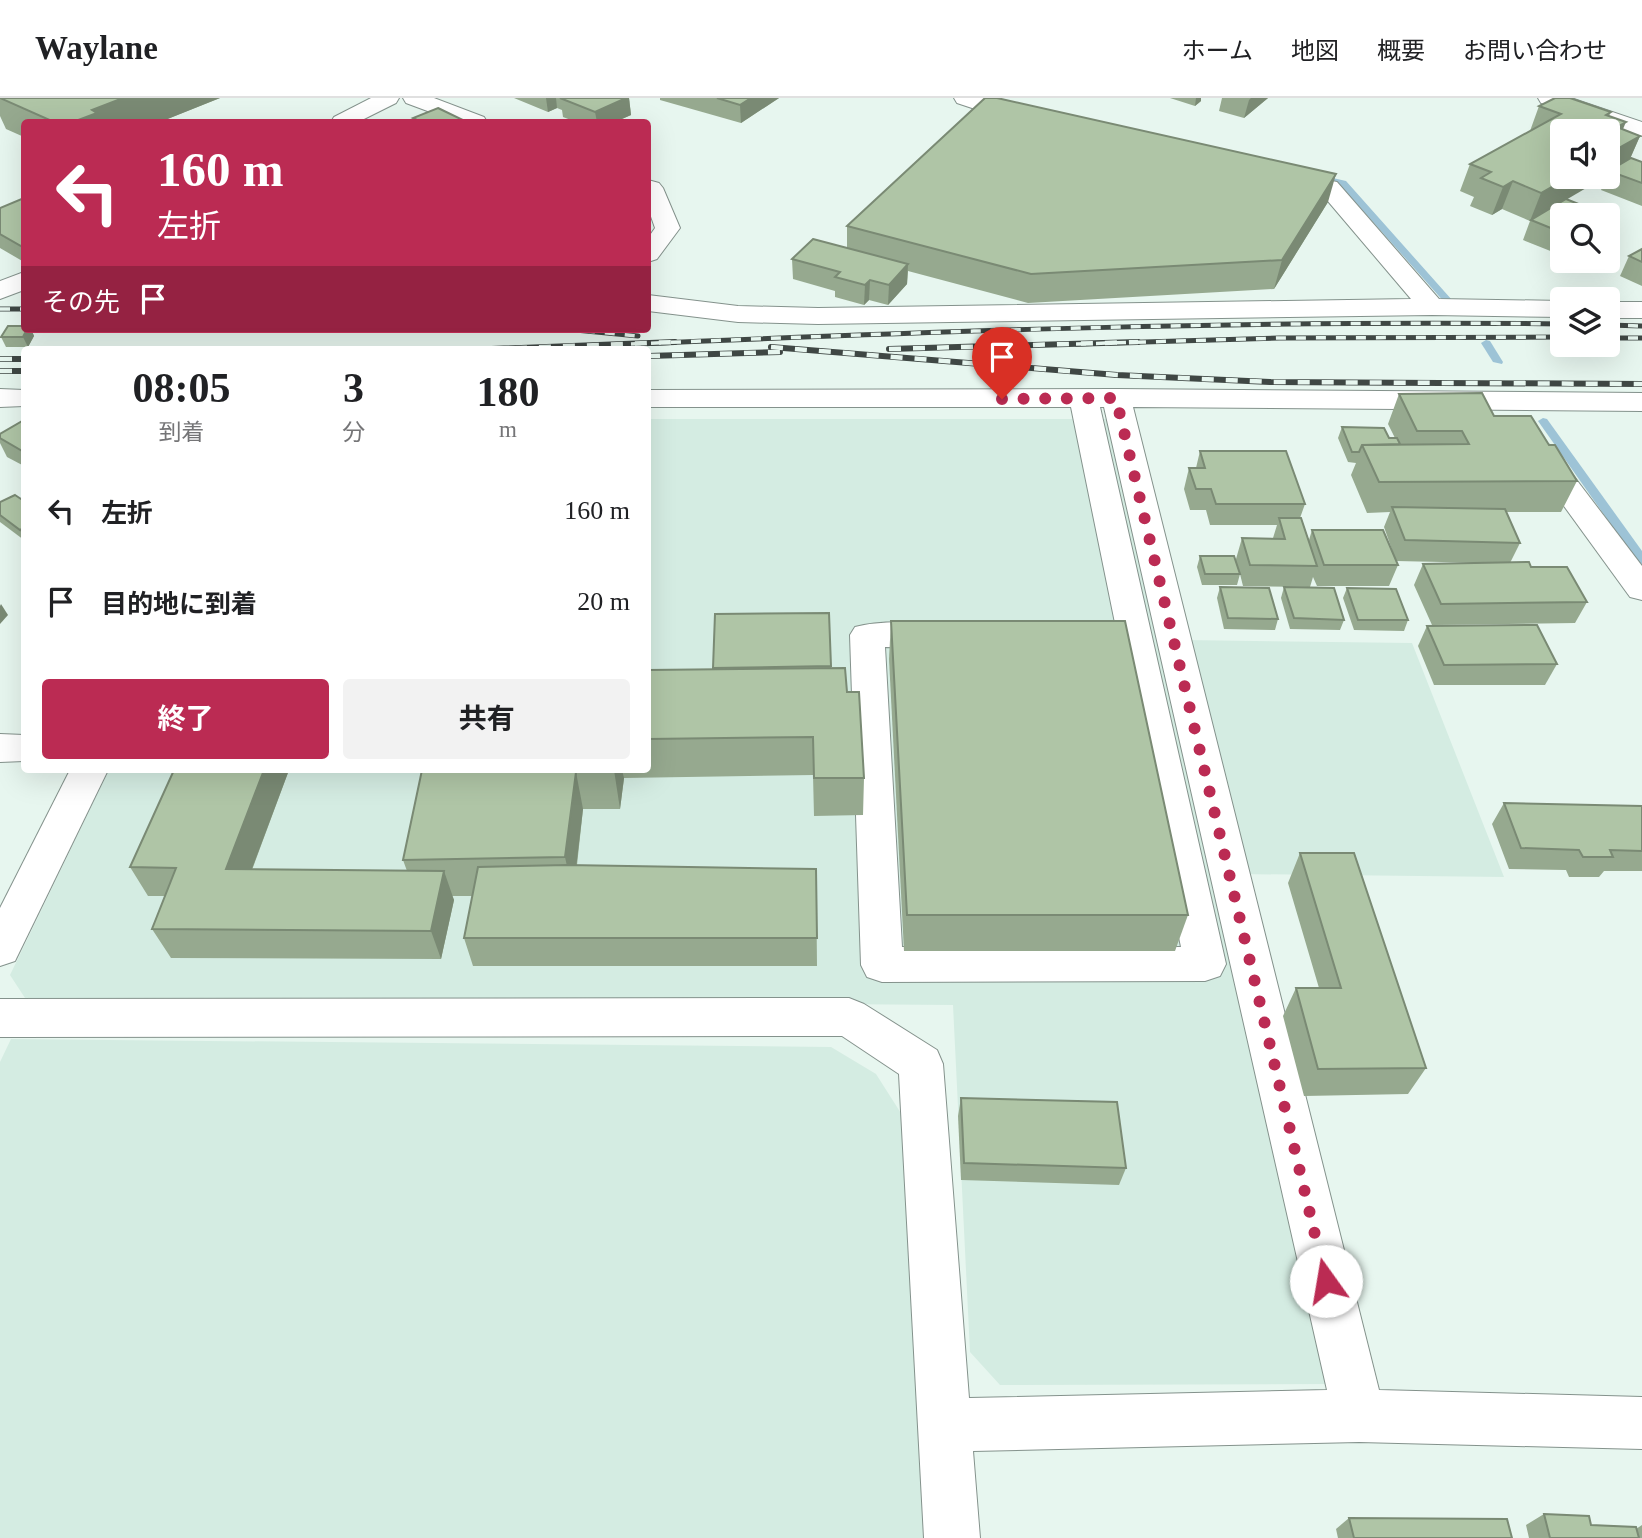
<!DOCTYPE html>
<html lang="ja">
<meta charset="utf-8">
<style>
:root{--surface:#fff;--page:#f2f2f2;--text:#202124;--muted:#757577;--line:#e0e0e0;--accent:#bb2b53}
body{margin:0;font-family:"Times New Roman","Noto Sans JP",serif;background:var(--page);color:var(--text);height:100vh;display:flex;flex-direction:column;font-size:26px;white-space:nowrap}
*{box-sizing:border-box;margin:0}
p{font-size:23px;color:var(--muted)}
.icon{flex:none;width:38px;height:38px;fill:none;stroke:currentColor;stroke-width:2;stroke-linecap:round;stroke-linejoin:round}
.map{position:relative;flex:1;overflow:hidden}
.details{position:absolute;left:21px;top:248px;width:630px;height:427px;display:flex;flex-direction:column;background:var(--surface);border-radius:7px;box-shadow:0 7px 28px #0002}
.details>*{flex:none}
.top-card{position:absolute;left:21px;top:21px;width:630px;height:214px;border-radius:7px;box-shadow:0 7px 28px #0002;background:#bb2b53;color:#fff;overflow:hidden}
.fabs{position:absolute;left:1550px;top:21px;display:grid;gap:14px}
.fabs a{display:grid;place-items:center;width:70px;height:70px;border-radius:7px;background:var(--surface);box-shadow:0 7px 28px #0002;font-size:35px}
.pin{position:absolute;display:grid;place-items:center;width:60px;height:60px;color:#fff;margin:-72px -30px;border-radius:50% 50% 50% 0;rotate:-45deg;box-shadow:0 0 7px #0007}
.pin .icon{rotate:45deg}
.me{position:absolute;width:77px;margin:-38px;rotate:347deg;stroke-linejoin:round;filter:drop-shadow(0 0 5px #0008)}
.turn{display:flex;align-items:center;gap:24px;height:147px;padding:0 21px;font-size:32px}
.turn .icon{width:91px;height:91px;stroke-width:2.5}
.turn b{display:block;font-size:49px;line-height:60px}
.then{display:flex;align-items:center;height:66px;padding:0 21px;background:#0003;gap:14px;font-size:26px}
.eta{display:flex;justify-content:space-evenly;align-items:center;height:119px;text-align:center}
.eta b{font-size:42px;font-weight:700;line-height:49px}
.cta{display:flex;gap:14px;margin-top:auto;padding:14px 21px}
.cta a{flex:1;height:80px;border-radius:7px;background:var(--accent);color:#fff;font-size:28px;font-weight:700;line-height:80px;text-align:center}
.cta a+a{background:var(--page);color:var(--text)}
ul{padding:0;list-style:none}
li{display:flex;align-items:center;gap:21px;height:91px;padding:0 21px}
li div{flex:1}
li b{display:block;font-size:26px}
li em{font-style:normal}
header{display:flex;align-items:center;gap:42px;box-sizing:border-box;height:98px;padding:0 35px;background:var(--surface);border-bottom:2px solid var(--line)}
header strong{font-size:33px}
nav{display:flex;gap:38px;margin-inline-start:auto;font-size:24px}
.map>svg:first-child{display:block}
.built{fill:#d4ece2}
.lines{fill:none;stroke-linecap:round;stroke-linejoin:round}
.stream{fill:#9dc3d6;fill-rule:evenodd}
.minor-casing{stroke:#84928c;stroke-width:2}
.minor{fill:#fff;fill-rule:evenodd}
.rail-far1-casing{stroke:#3f4744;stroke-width:5}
.rail-casing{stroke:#3f4744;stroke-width:6}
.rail-far1{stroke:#e7f6ef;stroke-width:3.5;stroke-dasharray:10;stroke-linecap:butt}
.rail{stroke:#e7f6ef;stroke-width:4.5;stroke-dasharray:12;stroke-linecap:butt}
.wall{fill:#96a98f}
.shaded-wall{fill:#7a8a74}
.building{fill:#afc5a6;stroke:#7a8a74;stroke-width:2}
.route{stroke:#bb2b53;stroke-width:12;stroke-dasharray:0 21.6}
</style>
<header>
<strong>Waylane</strong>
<nav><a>ホーム</a><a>地図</a><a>概要</a><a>お問い合わせ</a></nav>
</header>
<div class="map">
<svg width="1642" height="1440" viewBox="0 0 1642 1440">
<rect width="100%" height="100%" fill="#e7f6ef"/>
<g class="built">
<path d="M648,321h463l219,965 -330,1 -30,-33 -17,-347 -928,-7 -15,-23 99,-205h539z"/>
<path d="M1184,542l228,3 92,234 -266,-3z"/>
<path d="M11,941l820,8 45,27 35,55 16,409h-927v-476z"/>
</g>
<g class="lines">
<g class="stream">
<path d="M1315,76l31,7 106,119v4h-6l-106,-119 -28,-6 -1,-2z"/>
<path d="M1486,242l4,1 13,21 -1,2 -9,-2 -12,-19z"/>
<path d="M1543,320l4,1 95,132v13l-4,-1 -100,-142z"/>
</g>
<g class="minor-casing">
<g id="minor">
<path d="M371,0h28l-3,5 -38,19h-27l3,-5z"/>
<path d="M403,0h31l50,19 3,5h-30l-51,-19z"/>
<path d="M954,0h33l52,17 3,5 -3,5h-16l-66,-22z"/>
<path d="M1538,0h33l71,24v14l-101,-33z"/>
<path d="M1280,73l57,11 102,117 124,2v16l-131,-2 -614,9 -80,-2 -90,-11v-16l90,11 80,2 593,-9 -90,-106 -49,-10 -4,-5 4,-5z"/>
<path d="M648,82l11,3 4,5 17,40 -23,31 -9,3v-24l7,-10 -7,-20z"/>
<path d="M24,174v18l-24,9v-18z"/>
<rect x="1608" y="204" width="34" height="16"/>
<path d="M0,291l24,1v16l-24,1z"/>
<path d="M1116,291l526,4v18l-509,-4 246,983 263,7v52l-283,-7 -386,9 7,87h-56l-25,-464 -57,-38 -842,1v-38l849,-1 15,6 73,46 6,14 26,334 358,-8 -223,-983h-4l126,557 -6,12 -15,5 -323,1 -15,-5 -6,-12 -11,-330 5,-8c24,-7 73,-6 98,1l5,8 -5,8 -12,4 -56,-1 17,300h279l-110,-540h-423v-17z"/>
<path d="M1539,344l11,3 92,121v34l-12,-3 -106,-146 4,-6z"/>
<path d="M0,636l24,1v26l-24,1z"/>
<path d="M70,672h38l-93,191 -15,5v-58z"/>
</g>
</g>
<use href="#minor" class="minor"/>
<g class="rail-far1-casing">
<g id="rail-far1">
<path d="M0,211h24"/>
<path d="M1608,227l34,1"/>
<path d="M565,231l73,7"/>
<path d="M1608,240h34"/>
<path d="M631,246c311,-13 621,-24 932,-20"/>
<path d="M1076,246l203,-6 284,-1"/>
</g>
</g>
<g class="rail-casing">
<g id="rail">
<path d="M771,249l346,28 153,7 372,2"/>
<path d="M889,251l249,-7"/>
<path d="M467,252l208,-8"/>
<path d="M648,258l132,-4"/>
<path d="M0,261h24"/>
<path d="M0,273h24"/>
</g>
</g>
<use href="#rail-far1" class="rail-far1"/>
<use href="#rail" class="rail"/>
</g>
<g class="wall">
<path d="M0,0h220l-60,24h-136v15l-18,-8 -6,-13z"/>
<path d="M514,0h115l2,17 -16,7h-39l-13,-5 -1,-7 -5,-2 -9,4z"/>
<path d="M660,0h119l-38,25 -81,-23z"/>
<path d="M1170,0h31v3l-6,5z"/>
<path d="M1222,0h46l-24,20 -25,-7z"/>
<path d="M1539,8l72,6 -2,4 14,14 17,6 -10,23 12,3v44l-41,-16 6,-13h1v-46l-42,69 -3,15v41l-40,-16 7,-19 -28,-12 -10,6 -22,-9 4,-9 -14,-6 10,-27 60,-33z"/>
<path d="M24,100v64l-24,-14v-40z"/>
<path d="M1328,104l-54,87 -246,14 -120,-32 -1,13 -19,21 -19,-5 -5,5 -29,-8v-6l-42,-12 -1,-20 55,-11v-22z"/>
<path d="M1642,151v37l-22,-10 9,-20z"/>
<path d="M24,231h7l3,7 -6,11h-22l-5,-10z"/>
<path d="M1399,296l95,22 55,29 28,36 -16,31h-55l14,31 -10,20 21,4 56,35 -12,21 -143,2 -18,-40 9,-21 64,-1 -91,-2 -12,-34 6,-15 -23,1 -16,-38 5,-12 -8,-1 -10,-24 4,-11 47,11h6l-7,-14z"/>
<path d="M24,322v46l-17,-9 -7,-14v-9z"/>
<path d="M1200,353l105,53 -5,14 9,22 3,-10 86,35 -9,21h-72l-4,-9 -3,10 -67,-1 -3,-12 -3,11h-35l-5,-18 3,-11 36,3 6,-21h31l4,-13h-67l-4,-15h-16l-6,-21 5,-21h7z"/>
<path d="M24,403v39l-24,-18v-20z"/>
<path d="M1220,489l58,32 -3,11 -51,-1 -7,-31z"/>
<path d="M1284,489l60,33 -4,10 -50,-1 -9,-31z"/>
<path d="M1347,490l61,32 -4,11 -50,-1 -11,-32z"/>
<path d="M715,516l116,52v2l16,24 17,86 -1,37 -49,1 -1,-41 -189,3 -4,31h-37l-6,56 239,4 1,97h-344l-9,-28 8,-42h-20l2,4 -13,59 -270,-1 -19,-29 13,-33h-17l-18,-29 159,-97 -37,100 155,1 -4,-11 19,-90h226v-100h65z"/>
<path d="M891,523l297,294 -13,36h-271l-15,-292z"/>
<path d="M1427,528l130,38 -12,21h-111l-16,-39z"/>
<path d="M1504,705l138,3v65h-38l-5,6h-30l-3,-7 -57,-1 -17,-45z"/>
<path d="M1300,755l126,215 -18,26 -104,2 -21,-80 13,-28h23l-31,-105z"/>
<path d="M961,1000l165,70 -7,17 -158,-5 -3,-64z"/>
<path d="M1544,1416l47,11 45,4 6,-4v13h-113l-3,-13z"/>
<path d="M1349,1420l163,20h-174l-2,-9z"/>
</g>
<g class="shaded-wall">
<path d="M123,0h97l-60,24h-87l19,-12z"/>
<path d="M546,0h10l1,10 -9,4z"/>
<path d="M626,0h3l2,17 -16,7h-18l-2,-10z"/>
<path d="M751,0h28l-38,25 -1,-18z"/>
<path d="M1196,0h5v3l-6,5z"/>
<path d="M1251,0h17l-24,20 5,-18z"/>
<path d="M1626,24l-12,28 3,-23z"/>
<path d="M1640,38l-12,27 -19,8 -1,3v-20z"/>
<path d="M1336,76l-8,28 -54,87 8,-29z"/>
<path d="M1569,79h36l-75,44 11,-28z"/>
<path d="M1513,83l-11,28 -10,6 11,-28z"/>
<path d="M908,166l-1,20 -19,21 1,-20z"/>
<path d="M870,182l-1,20 -5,5 1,-20z"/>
<path d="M27,231h4l3,7 -6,11 -5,-10z"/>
<path d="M24,430v10l-4,-8z"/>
<path d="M1,506l7,11 -8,9v-18z"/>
<path d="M264,672h25l-48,128 -15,-29z"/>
<path d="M614,672h8l2,8 -4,31z"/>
<path d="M576,674l7,37 -10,85 -8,-37z"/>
<path d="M444,773l10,29 -13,59 -10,-28z"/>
</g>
<g class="building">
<path d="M0,0h123l-31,12 5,3 -24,9h-19z"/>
<path d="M560,0h66l-31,14z"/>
<path d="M717,0h34l-11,7z"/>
<path d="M985,0h12l339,76 -54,86 -251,14 -184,-48z"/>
<path d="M1555,0h15l41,14 -5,3 20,7 -9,5 23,9 -32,18v-23h-45v46h6l-28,16 -28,-12 -10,6 -22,-9 10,-6 -21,-8 91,-50 -22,-8z"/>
<path d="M438,10l25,12 -6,2h-40l2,-1 -6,-3z"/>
<path d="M1631,60l11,4v21l-33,-12z"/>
<path d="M24,100v46l-3,2 -21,-12v-26z"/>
<path d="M1566,101l40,16h-43v18l-32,-13z"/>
<path d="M813,141l95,25 -19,21 -19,-5 -5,5 -30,-8 5,-5 -48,-13z"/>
<path d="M1642,151v13l-13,-6z"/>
<path d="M8,228h16v3h3l-4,8h-22z"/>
<path d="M1482,295l12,23h37l18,29h6l22,36 -198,1 -17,-37 107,-1 -7,-13h-45l-18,-37z"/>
<path d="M24,322v32l-24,-14v-4z"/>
<path d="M1342,329l42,1 5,10h8l3,6 -38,1 -3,7h-7z"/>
<path d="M1200,353h86l19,53h-89l-5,-15h-15l-7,-21h16z"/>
<path d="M15,397l9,6v27l-4,2 -20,-15v-13z"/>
<path d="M1392,409l113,2 15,34 -115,-3z"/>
<path d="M1279,420h22l16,48 -67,-1 -8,-27 43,1z"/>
<path d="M1312,432h71l15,35h-74z"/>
<path d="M1200,458h34l6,18h-35z"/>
<path d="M1529,464l2,5h36l20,35 -146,2 -18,-40z"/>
<path d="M1220,489l49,1 9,31 -50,-1z"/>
<path d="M1284,489l50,1 10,32 -50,-2z"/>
<path d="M1347,490l49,1 12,31h-50z"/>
<path d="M829,515l2,53 -118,2 2,-54z"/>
<path d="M891,523h234l63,294h-281z"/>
<path d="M1537,527l20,39 -113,1 -17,-39z"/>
<path d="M845,570l2,24h12l5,86h-50l-1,-41 -165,2v-69z"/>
<path d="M174,672h90l-38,99 218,2 -13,60 -279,-2 24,-61 -46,-1z"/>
<path d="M422,672h192v1l-38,1 -11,85 -162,3z"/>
<path d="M1504,705l138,3v45l-32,-1 3,7h-30l-4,-7 -58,-2z"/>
<path d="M1300,755h54l72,215 -108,1 -22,-81h45z"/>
<path d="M567,767l249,4 1,69h-353l14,-71z"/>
<path d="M961,1000l156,4 9,66 -162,-5z"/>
<path d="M1544,1416l45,2 2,9 45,2 3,11h-89z"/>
<path d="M1349,1420l158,1 5,19h-158z"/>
</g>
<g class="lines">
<path class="route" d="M1002,301l114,-1 210,883"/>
</g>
</svg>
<div class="fabs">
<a><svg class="icon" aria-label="sound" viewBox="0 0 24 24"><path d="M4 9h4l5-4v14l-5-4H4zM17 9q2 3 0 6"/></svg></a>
<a><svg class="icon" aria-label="search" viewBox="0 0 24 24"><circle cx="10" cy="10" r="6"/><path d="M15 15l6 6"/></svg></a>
<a><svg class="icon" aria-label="layers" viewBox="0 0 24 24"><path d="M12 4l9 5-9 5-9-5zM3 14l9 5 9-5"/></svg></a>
</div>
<div class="pin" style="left:1002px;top:301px;background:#d93025"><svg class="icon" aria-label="arrive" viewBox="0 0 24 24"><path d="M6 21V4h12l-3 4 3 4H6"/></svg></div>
<svg class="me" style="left:1326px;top:1183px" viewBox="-20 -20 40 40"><circle r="19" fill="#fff"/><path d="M0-13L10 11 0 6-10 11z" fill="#bb2b53"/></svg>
<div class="top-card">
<div class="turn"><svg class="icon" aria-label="left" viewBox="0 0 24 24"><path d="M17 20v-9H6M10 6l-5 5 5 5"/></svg><div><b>160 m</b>左折</div></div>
<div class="then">その先<svg class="icon" aria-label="arrive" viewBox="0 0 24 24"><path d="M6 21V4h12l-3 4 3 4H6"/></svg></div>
</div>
<section class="details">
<div class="eta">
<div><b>08:05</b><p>到着</p></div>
<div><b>3</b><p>分</p></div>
<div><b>180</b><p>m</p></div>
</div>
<ul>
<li><svg class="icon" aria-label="left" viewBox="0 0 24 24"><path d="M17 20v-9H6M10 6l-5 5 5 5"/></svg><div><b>左折</b></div><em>160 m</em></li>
<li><svg class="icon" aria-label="arrive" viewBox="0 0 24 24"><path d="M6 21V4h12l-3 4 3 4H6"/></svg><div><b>目的地に到着</b></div><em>20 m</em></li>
</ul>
<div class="cta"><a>終了</a><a>共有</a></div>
</section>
</div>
